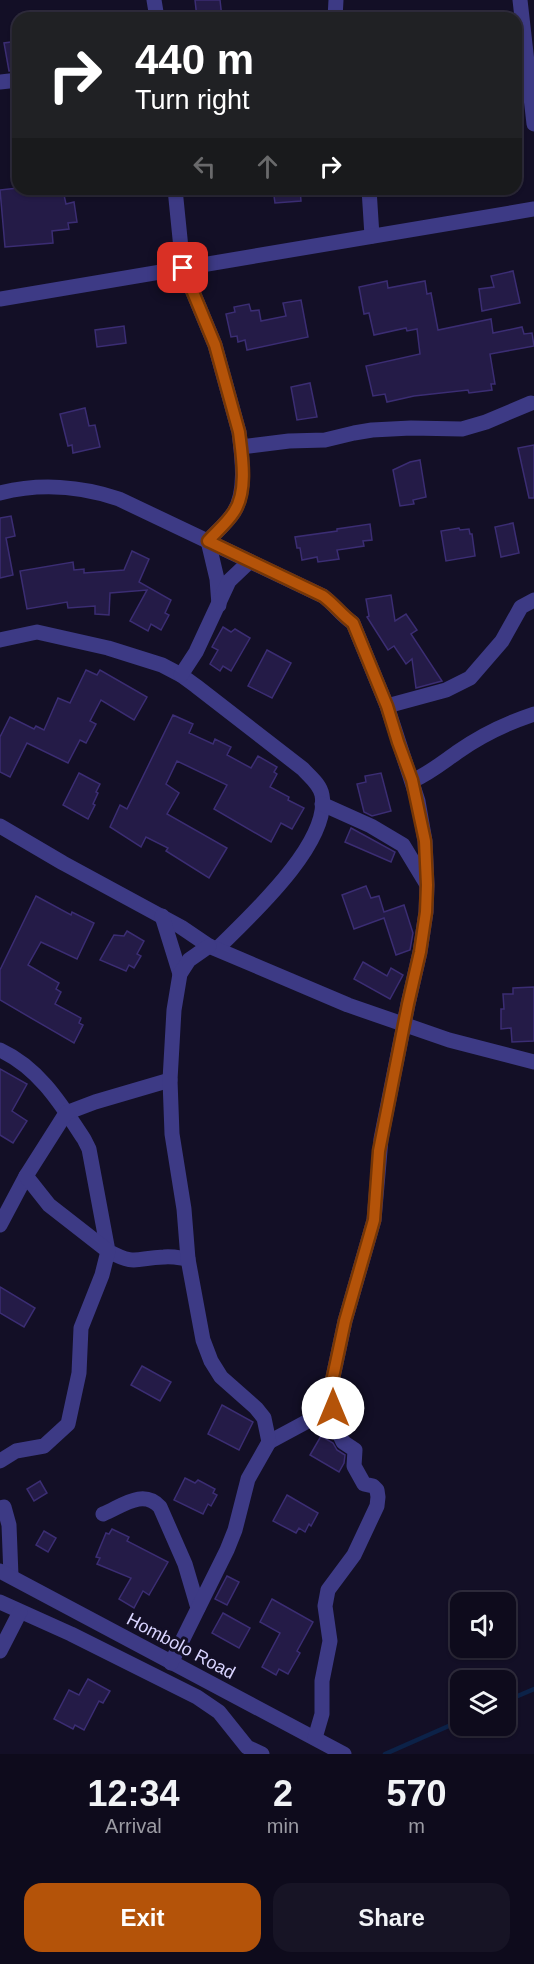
<!DOCTYPE html>
<style>
:root{--surface:#0e0b1c;--page:#171425;--text:#f1f3f6;--muted:#9b9ba3;--line:#2e2b3b;--accent:#b45309}
body{margin:0;font-family:Helvetica,sans-serif;background:var(--page);color:var(--text);height:100vh;display:flex;flex-direction:column;font-size:22px;white-space:nowrap}
*{box-sizing:border-box;margin:0}
p{font-size:20px;color:var(--muted)}
.icon{flex:none;width:33px;height:33px;fill:none;stroke:currentColor;stroke-width:2;stroke-linecap:round;stroke-linejoin:round}
.map{position:relative;height:1754px;overflow:hidden}
.side{display:flex;flex-direction:column;background:var(--surface);flex:1}
.side>*{flex:none}
.guide{position:absolute;left:12px;top:12px;width:510px;height:183px;border-radius:18px;box-shadow:0 2px 4px #0004,0 0 0 2px var(--line);background:#202124;color:#fff;overflow:hidden}
.buttons{position:absolute;left:450px;top:1592px;display:grid;gap:12px}
.buttons a{display:grid;place-items:center;width:66px;height:66px;border-radius:12px;background:var(--surface);box-shadow:0 2px 4px #0004,0 0 0 2px var(--line);font-size:30px}
.pin{position:absolute;display:grid;place-items:center;width:51px;height:51px;color:#fff;margin:-26px;border-radius:12px;box-shadow:0 3px 9px #0006}
.me{position:absolute;width:66px;margin:-33px;rotate:0deg;stroke-linejoin:round;filter:drop-shadow(0 0 4px #0008)}
.turn{display:flex;align-items:center;gap:21px;height:126px;padding:0 24px;font-size:27px}
.turn .icon{width:78px;height:78px;stroke-width:2.5}
.turn b{display:block;font-size:42px;line-height:51px}
.lanes{display:flex;align-items:center;height:57px;padding:0 24px;background:#0003;justify-content:center;gap:30px;direction:ltr}
.lanes .off{opacity:.35}
.eta{display:flex;justify-content:space-evenly;align-items:center;height:102px;text-align:center}
.eta b{font-size:36px;font-weight:800;line-height:42px}
.button{display:flex;gap:12px;margin-top:auto;padding:12px 24px}
.button a{flex:1;height:69px;border-radius:18px;background:var(--accent);color:#fff;font-size:24px;font-weight:800;line-height:69px;text-align:center}
.button a+a{background:var(--page);color:var(--text)}
.map>svg:first-child{display:block}
.lines{fill:none;stroke-linecap:round;stroke-linejoin:round}
.stream{stroke:#0c2248;stroke-width:4.5}
.building{fill:#241b47;stroke:#3b2d73;stroke-width:1.5}
.minor{stroke:#3d3a85;stroke-width:15}
.route-casing{stroke:#753606;stroke-width:15}
.route{stroke:#b45309;stroke-width:10}
.labels{text-anchor:middle;stroke-width:6;stroke-linejoin:round;paint-order:stroke}
.street-label{font-size:18px;fill:#d9d4ff;stroke:#130f26}
</style>
<div class="map">
<svg width="534" height="1754" viewBox="0 0 534 1754">
<rect width="100%" height="100%" fill="#130f26"/>
<g class="lines">
<g class="stream">
<path d="M506,1701l28,-12"/>
<path d="M385,1754l75,-33"/>
</g>
</g>
<g class="building">
<path d="M195,0h25l2,18h-25z"/>
<path d="M18,41v29l-9,1 -5,-28z"/>
<path d="M18,188l13,1 1,2 27,-2 2,7 3,-1 2,9 8,-2 3,20 -9,1 1,6 -17,2 1,12 -48,4 -5,-57z"/>
<path d="M273,189h27l1,12 -26,2z"/>
<path d="M513,271l7,32 -38,8 -3,-22 15,-2 -3,-11z"/>
<path d="M387,281l1,7 37,-7 2,13 4,-1 7,37 53,-11 2,14 29,-6 2,7 8,-1 2,13 -44,8 5,30h-4l1,6 -23,3 -1,-3 -54,6 -27,6 -2,-8 -12,2 -7,-30 54,-12 -3,-25 -10,2 -1,-3 -32,7 -5,-22 -5,1 -5,-27z"/>
<path d="M301,300l7,37 -61,13 -2,-10 -7,2 -1,-6 -6,1 -5,-23 9,-2 -1,-5 15,-3 2,7 8,-1 2,11 25,-5 -3,-13z"/>
<path d="M124,326l2,17 -29,4 -2,-17z"/>
<path d="M310,383l7,34 -20,3 -6,-33z"/>
<path d="M85,408l4,18 6,-1 5,22 -27,6 -1,-8 -4,1 -8,-32z"/>
<path d="M534,445v53h-5l-11,-50z"/>
<path d="M420,460l6,37 -13,3 1,4 -14,2 -7,-36 17,-8z"/>
<path d="M11,516l4,20 -9,2 7,37 -13,3v-60z"/>
<path d="M513,523l6,30 -18,4 -6,-30z"/>
<path d="M370,524l2,16 -9,1 1,5 -27,4 2,9 -21,3 -1,-5 -15,3 -2,-12h-3l-2,-11 42,-6v-2z"/>
<path d="M459,528l1,2 9,-1 1,5h2l3,22 -29,5 -5,-30z"/>
<path d="M132,551l17,8 -10,23 32,18 -6,13 4,2 -8,15 -10,-6 -3,7 -18,-10 17,-31 -37,3 -1,22 -14,-1v-8l-27,2 -1,-6 -40,7 -7,-38 53,-9 1,8 10,-1v4l40,-3z"/>
<path d="M391,595l4,26 11,-7 11,16 -6,4 31,47 -26,7 -4,-29 -6,5 -12,-18 -6,4 -21,-33 2,-1 -3,-17z"/>
<path d="M223,627l8,5 4,-3 15,9 -19,33 -8,-5 -3,5 -10,-7 8,-14 -6,-3z"/>
<path d="M267,650l24,13 -19,35 -24,-12z"/>
<path d="M86,670l11,5 3,-5 47,27 -13,23 -33,-20 -11,21 6,3 -10,19 -6,-3 -12,23 -41,-20 -17,34 -10,-5v-35l10,-20 24,12 2,-3 8,4 14,-32 12,5z"/>
<path d="M173,715l20,9 -4,9 24,11 2,-5 16,8 -4,8 24,13 7,-12 19,11 -3,5 3,2 -7,13 19,10 -1,3 16,8 -12,21 -11,-6 -10,19 -57,-33 13,-24 -50,-24 -11,23 13,9 -12,21 60,34 -18,30 -43,-27 2,-3 -22,-11 -5,10 -31,-20 10,-22 7,4z"/>
<path d="M79,773l21,11 -4,8 2,1 -5,11 2,1 -7,14 -25,-14z"/>
<path d="M381,773l10,38 -19,5 -8,-4 -7,-28 9,-2 -1,-6z"/>
<path d="M351,828l44,24 -4,10 -46,-20z"/>
<path d="M366,886l5,12 8,-2 5,16 20,-7 9,28 -3,17 -14,5 -12,-37 -30,11 -12,-34z"/>
<path d="M36,896l35,19 1,-3 22,11 -17,36 -36,-17 -13,23 31,18 -3,6 5,3 -6,12 26,14 -2,5 4,2 -9,18 -74,-43v-30z"/>
<path d="M127,931l17,10 -7,13 4,2 -7,12 -5,-3 -3,6 -26,-11 14,-25 10,1z"/>
<path d="M363,962l24,14 4,-8 12,7 -13,24 -36,-20z"/>
<path d="M534,987v54l-22,1 -1,-14 -10,1v-20h3l-1,-15h10v-6z"/>
<path d="M0,1069l27,15 -15,27 15,10 -14,22 -13,-8z"/>
<path d="M0,1287l35,21 -11,19 -24,-14z"/>
<path d="M142,1366l29,16 -11,19 -29,-16z"/>
<path d="M222,1405l31,17 -14,28 -31,-16z"/>
<path d="M321,1436l12,7 4,7 8,5 -1,8 -5,9 -29,-17z"/>
<path d="M185,1478l10,5 3,-3 17,9 -2,4 4,2 -6,11 -3,-2 -5,10 -29,-14z"/>
<path d="M40,1481l7,12 -13,8 -7,-12z"/>
<path d="M287,1495l31,18 -7,13 -2,-2 -4,8 -6,-4 -3,5 -23,-12z"/>
<path d="M112,1529l17,8 -2,4 41,21 -19,33 -6,-4 -9,17 -15,-9 12,-21 -34,-14 3,-6 -4,-1 10,-24 3,1z"/>
<path d="M44,1531l12,7 -8,14 -12,-7z"/>
<path d="M227,1576l12,6 -12,23 -12,-6z"/>
<path d="M272,1599l41,23 -16,29 3,2 -12,21 -9,-5 -3,6 -14,-8 18,-34 -20,-11z"/>
<path d="M223,1613l27,15 -11,20 -27,-15z"/>
<path d="M88,1679l22,12 -7,12 -4,-2 -15,29 -9,-5 -2,4 -19,-10 15,-29 10,5z"/>
</g>
<g class="lines">
<g class="minor">
<path d="M154,0l3,18"/>
<path d="M520,0l14,124"/>
<path d="M335,18l1,-18"/>
<path d="M0,82l18,-2"/>
<path d="M175,189l8,79 32,77 24,87c3,24 8,59 -5,80 -7,11 -18,20 -26,29l9,38 2,26"/>
<path d="M369,189l3,47"/>
<path d="M0,299l534,-90"/>
<path d="M241,447l48,-6 36,-1 29,-7 18,-3 39,-2 51,1 24,-7 45,-19"/>
<path d="M0,493c39,-10 81,-7 119,6l204,97c11,8 18,19 30,27l34,83 31,95 7,40 2,44 -1,27 -6,40 -12,52 -27,135 -7,81 -29,101 -15,70 -8,15 -14,15 -39,21"/>
<path d="M0,640l37,-8 71,16 54,17 19,10 15,11 107,83c7,8 17,15 19,26 9,48 -73,122 -104,153"/>
<path d="M181,675l15,-23 33,-71 20,-19"/>
<path d="M387,706l59,-16 24,-12 32,-37 19,-34 13,-7"/>
<path d="M412,781c18,-8 31,-19 47,-30 24,-17 48,-28 75,-37"/>
<path d="M322,804l49,22 32,19 23,38"/>
<path d="M0,826l63,37 118,64 28,19 139,59 101,35 85,22"/>
<path d="M162,916l18,58"/>
<path d="M0,1050c39,18 61,54 84,89l5,10 19,102c28,15 27,7 56,6 8,-1 16,1 24,2"/>
<path d="M0,1225l26,-49"/>
<path d="M0,1461l16,-10 28,-5 24,-22 11,-51 2,-45 21,-53 6,-24 -59,-46 -23,-29 40,-63 29,-11 75,-22"/>
<path d="M0,1508l4,-1 5,18 2,51"/>
<path d="M103,1514c18,-7 40,-26 57,-7l25,57 13,44"/>
<path d="M0,1571l344,183"/>
<path d="M0,1602l71,32 126,63 22,15 28,35 15,7"/>
<path d="M0,1651l20,-39"/>
<path d="M171,1663l56,-113 8,-20 13,-51 21,-37 -5,-24 -8,-10 -35,-31 -10,-16 -8,-21 -15,-81 -4,-50 -12,-75 -2,-54 4,-70 6,-36 9,-14 20,-14"/>
<path d="M315,1738l7,-24v-33l8,-40 -5,-35 3,-16 26,-35 23,-49 1,-9 -1,-7 -4,-4 -9,-2 -10,-18 1,-16 -12,-8 -4,-9 -9,-42"/>
</g>
</g>
<g class="lines">
<g class="route-casing">
<path id="route" d="M183,268l32,77 24,87c3,24 9,59 -5,80 -7,11 -18,20 -26,29l115,55c11,8 19,19 30,27l34,83 11,36 14,38 13,61 2,44 -1,27 -6,40 -12,52 -29,147 -5,69 -29,101 -15,70 3,17"/>
</g>
<use href="#route" class="route"/>
</g>
<g class="labels">
<g class="street-label">
<text transform="translate(181 1646) rotate(28)" y="6">Hombolo Road</text>
</g>
</g>
</svg>
<div class="buttons">
<a><svg class="icon" aria-label="sound" viewBox="0 0 24 24"><path d="M4 9h4l5-4v14l-5-4H4zM17 9q2 3 0 6"/></svg></a>
<a><svg class="icon" aria-label="layers" viewBox="0 0 24 24"><path d="M12 4l9 5-9 5-9-5zM3 14l9 5 9-5"/></svg></a>
</div>
<div class="pin" style="left:183px;top:268px;background:#d93025"><svg class="icon" aria-label="arrive" viewBox="0 0 24 24"><path d="M6 21V4h12l-3 4 3 4H6"/></svg></div>
<svg class="me" style="left:333px;top:1408px" viewBox="-20 -20 40 40"><circle r="19" fill="#fff"/><path d="M0-13L10 11 0 6-10 11z" fill="#b45309"/></svg>
<div class="guide">
<div class="turn"><svg class="icon" aria-label="right" viewBox="0 0 24 24"><path d="M7 20v-9h11M14 6l5 5-5 5"/></svg><div><b>440 m</b>Turn right</div></div>
<div class="lanes"><svg class="icon off" aria-label="left" viewBox="0 0 24 24"><path d="M17 20v-9H6M10 6l-5 5 5 5"/></svg><svg class="icon off" aria-label="ahead" viewBox="0 0 24 24"><path d="M12 20V5M6 11l6-6 6 6"/></svg><svg class="icon" aria-label="right" viewBox="0 0 24 24"><path d="M7 20v-9h11M14 6l5 5-5 5"/></svg></div>
</div>
</div>
<section class="side">
<div class="eta">
<div><b>12:34</b><p>Arrival</p></div>
<div><b>2</b><p>min</p></div>
<div><b>570</b><p>m</p></div>
</div>
<div class="button"><a>Exit</a><a>Share</a></div>
</section>
